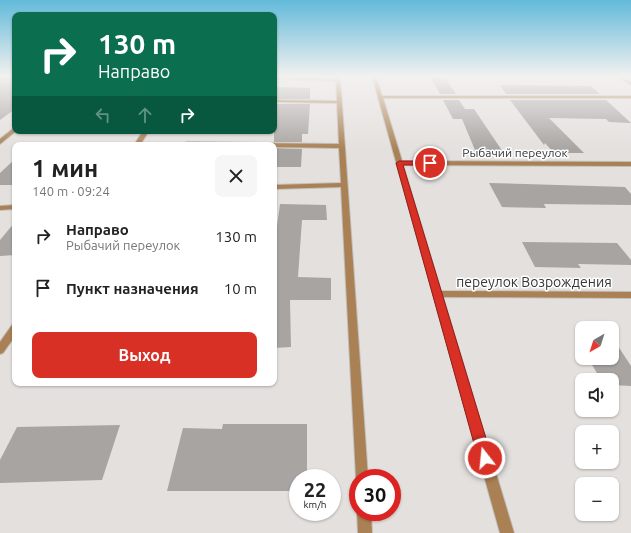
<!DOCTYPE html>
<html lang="ru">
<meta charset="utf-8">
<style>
:root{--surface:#fff;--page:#f6f6f6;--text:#222;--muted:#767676;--accent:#d93025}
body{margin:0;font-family:Ubuntu,sans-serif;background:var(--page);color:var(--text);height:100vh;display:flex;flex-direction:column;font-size:15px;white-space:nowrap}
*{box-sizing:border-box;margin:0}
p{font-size:13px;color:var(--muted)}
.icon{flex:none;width:22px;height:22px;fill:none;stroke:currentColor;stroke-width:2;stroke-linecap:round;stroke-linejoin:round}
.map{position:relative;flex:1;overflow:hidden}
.panel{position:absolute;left:12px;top:142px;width:265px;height:244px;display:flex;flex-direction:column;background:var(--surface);border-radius:8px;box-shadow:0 1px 3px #0004}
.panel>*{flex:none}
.guide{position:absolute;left:12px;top:12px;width:265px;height:122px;border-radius:8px;box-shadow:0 1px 3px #0004;background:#0b6e4f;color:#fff;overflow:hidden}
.needle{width:26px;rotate:219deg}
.fabs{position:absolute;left:575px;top:321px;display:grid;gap:8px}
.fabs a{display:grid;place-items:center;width:44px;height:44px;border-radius:8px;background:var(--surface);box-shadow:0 1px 3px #0004;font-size:20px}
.speed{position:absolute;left:289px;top:469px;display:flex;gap:8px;font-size:20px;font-weight:700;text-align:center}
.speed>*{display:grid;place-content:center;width:52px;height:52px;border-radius:50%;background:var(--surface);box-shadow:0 1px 3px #0004;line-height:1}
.speed small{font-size:10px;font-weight:400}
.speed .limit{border:6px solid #d22;background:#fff;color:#111}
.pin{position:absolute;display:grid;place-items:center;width:34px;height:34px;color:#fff;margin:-17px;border:2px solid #fff;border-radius:50%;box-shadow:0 1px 4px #0007}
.me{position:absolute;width:44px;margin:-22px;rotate:344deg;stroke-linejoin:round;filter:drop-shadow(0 0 3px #0008)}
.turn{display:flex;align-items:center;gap:14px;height:84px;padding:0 20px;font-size:18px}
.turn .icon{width:52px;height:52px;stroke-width:2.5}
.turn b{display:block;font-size:28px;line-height:34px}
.lanes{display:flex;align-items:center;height:38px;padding:0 20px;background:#0003;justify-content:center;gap:20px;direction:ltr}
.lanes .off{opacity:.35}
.round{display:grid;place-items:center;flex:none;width:42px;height:42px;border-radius:8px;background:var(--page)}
.summary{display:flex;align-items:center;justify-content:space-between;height:68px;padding:0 20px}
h1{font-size:24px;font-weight:700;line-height:30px}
.button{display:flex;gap:8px;margin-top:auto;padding:8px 20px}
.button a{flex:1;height:46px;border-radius:8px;background:var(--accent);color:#fff;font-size:16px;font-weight:700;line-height:46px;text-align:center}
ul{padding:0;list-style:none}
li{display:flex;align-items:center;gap:12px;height:52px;padding:0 20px}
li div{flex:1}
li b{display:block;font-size:15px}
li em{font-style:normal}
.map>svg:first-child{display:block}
.building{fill:#a8a4a2}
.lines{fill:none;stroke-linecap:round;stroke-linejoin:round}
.lane-casing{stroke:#c1bebc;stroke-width:2}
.street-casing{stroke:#c1bebc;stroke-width:2}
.lane{fill:#a98154;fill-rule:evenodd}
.street{fill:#a98154;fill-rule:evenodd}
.route{fill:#d93025;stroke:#8d1f18}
.labels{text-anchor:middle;stroke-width:3;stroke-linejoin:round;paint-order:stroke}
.far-street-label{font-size:12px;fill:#373535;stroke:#fff}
.street-label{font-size:14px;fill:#373535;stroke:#fff}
</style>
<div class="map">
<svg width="631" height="533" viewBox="0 0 631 533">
<rect width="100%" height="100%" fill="#e4e0de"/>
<g class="building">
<path d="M0,76h15v33l-15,11z"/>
<path d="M430,76h14l12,18h-16z"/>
<path d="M500,85l91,1 9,8h-94z"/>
<path d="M274,87l36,1v11h-36z"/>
<path d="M443,100h16l6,9h9l29,43 -28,-2 -13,-31h-9z"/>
<path d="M510,100h96l25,23 -22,-1 -3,-3 -57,-1 35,35h-30l-9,-10 -1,2z"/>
<path d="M274,104h36l-2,30h-6v8h-28z"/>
<path d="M274,148l28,1 -1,18h-27z"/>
<path d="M15,159v26h-15v-12z"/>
<path d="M489,183l136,4 6,7v11l-87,-1 2,4 -44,-1z"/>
<path d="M280,204l46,1 1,15h-25l-4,57 33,1v22h-41l1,47 -17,1v-100z"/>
<path d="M15,222v33l-15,1v-16z"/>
<path d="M522,242l95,1 14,17v5l-53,-1 3,4 -46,-1z"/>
<path d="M612,337l19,29v20l-19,-1v-5h-11l-13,-22h24z"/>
<path d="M223,424h84v54h-9v13h-131l16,-63 39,1z"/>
<path d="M120,425l-18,55 -102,3v-23l17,-33z"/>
</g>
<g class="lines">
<g class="lane-casing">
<path id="lane" d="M616,76h4l11,6v3z"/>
</g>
<g class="street-casing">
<g id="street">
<path d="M336,76h4l28,402h-10v5l-2,-5 -15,-291 -67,2v-4l67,-2 -2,-35 -65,-1v-2l-90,-1 3,-2 152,2 -2,-41 -63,-1v-2l63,1 -1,-20 -62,-2v-2l62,2z"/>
<path d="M372,76h4l6,20h249v2h-248l19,63 229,1v4l-228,-1 38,126 190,1v6l-188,-1 71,236h-14z"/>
<path d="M15,127l1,4 -16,13v-5z"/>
<path d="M143,131h6l-9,14h-6z"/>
<path d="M15,205v4l-15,1v-4z"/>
<path d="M15,324v12l-12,17 -3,1v-12l12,-17z"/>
<path d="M358,511v1h13l1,21h-14l-1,-21z"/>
</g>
</g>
<use href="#lane" class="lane"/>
<use href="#street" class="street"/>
</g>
<linearGradient id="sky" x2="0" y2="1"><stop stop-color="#62bada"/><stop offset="0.51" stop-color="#f3f1f0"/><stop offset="1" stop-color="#f3f1f0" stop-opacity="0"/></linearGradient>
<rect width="631" height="150" fill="url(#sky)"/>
<path class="route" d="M430,161l4,2 -1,2h-30l89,293 -2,5 -5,2 -5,-2 -2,-5 -82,-295 3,-2z"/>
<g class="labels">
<g class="far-street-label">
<text x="515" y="157">Рыбачий переулок</text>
</g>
<g class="street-label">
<text x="534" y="287">переулок Возрождения</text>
</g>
</g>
</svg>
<div class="fabs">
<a><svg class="needle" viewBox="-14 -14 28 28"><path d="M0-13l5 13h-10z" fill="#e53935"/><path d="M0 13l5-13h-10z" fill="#767676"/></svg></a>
<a><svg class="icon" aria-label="sound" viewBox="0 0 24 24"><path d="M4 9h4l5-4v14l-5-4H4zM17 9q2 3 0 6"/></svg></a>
<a>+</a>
<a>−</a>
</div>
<div class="speed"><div>22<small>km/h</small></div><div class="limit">30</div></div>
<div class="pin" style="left:430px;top:163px;background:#d93025"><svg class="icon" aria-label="arrive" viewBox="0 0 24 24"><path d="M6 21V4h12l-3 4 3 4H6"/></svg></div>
<svg class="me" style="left:485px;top:458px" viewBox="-20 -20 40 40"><circle r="17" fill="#d93025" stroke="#fff" stroke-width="3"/><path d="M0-11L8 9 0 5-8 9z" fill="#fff"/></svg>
<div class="guide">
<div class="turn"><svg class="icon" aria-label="right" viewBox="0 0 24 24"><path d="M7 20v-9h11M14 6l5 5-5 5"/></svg><div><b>130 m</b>Направо</div></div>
<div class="lanes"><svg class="icon off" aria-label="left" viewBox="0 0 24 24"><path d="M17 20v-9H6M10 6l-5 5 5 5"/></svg><svg class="icon off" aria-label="ahead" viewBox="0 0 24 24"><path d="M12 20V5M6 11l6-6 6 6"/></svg><svg class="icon" aria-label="right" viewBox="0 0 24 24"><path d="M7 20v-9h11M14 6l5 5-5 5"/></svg></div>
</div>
<section class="panel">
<div class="summary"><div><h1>1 мин</h1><p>140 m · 09:24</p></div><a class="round"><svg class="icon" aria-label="close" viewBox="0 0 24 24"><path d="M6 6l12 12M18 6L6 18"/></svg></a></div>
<ul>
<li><svg class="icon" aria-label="right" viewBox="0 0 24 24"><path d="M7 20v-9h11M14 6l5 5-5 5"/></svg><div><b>Направо</b><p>Рыбачий переулок</p></div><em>130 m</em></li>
<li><svg class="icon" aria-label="arrive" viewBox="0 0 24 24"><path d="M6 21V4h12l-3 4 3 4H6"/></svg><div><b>Пункт назначения</b></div><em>10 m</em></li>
</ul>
<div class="button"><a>Выход</a></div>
</section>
</div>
